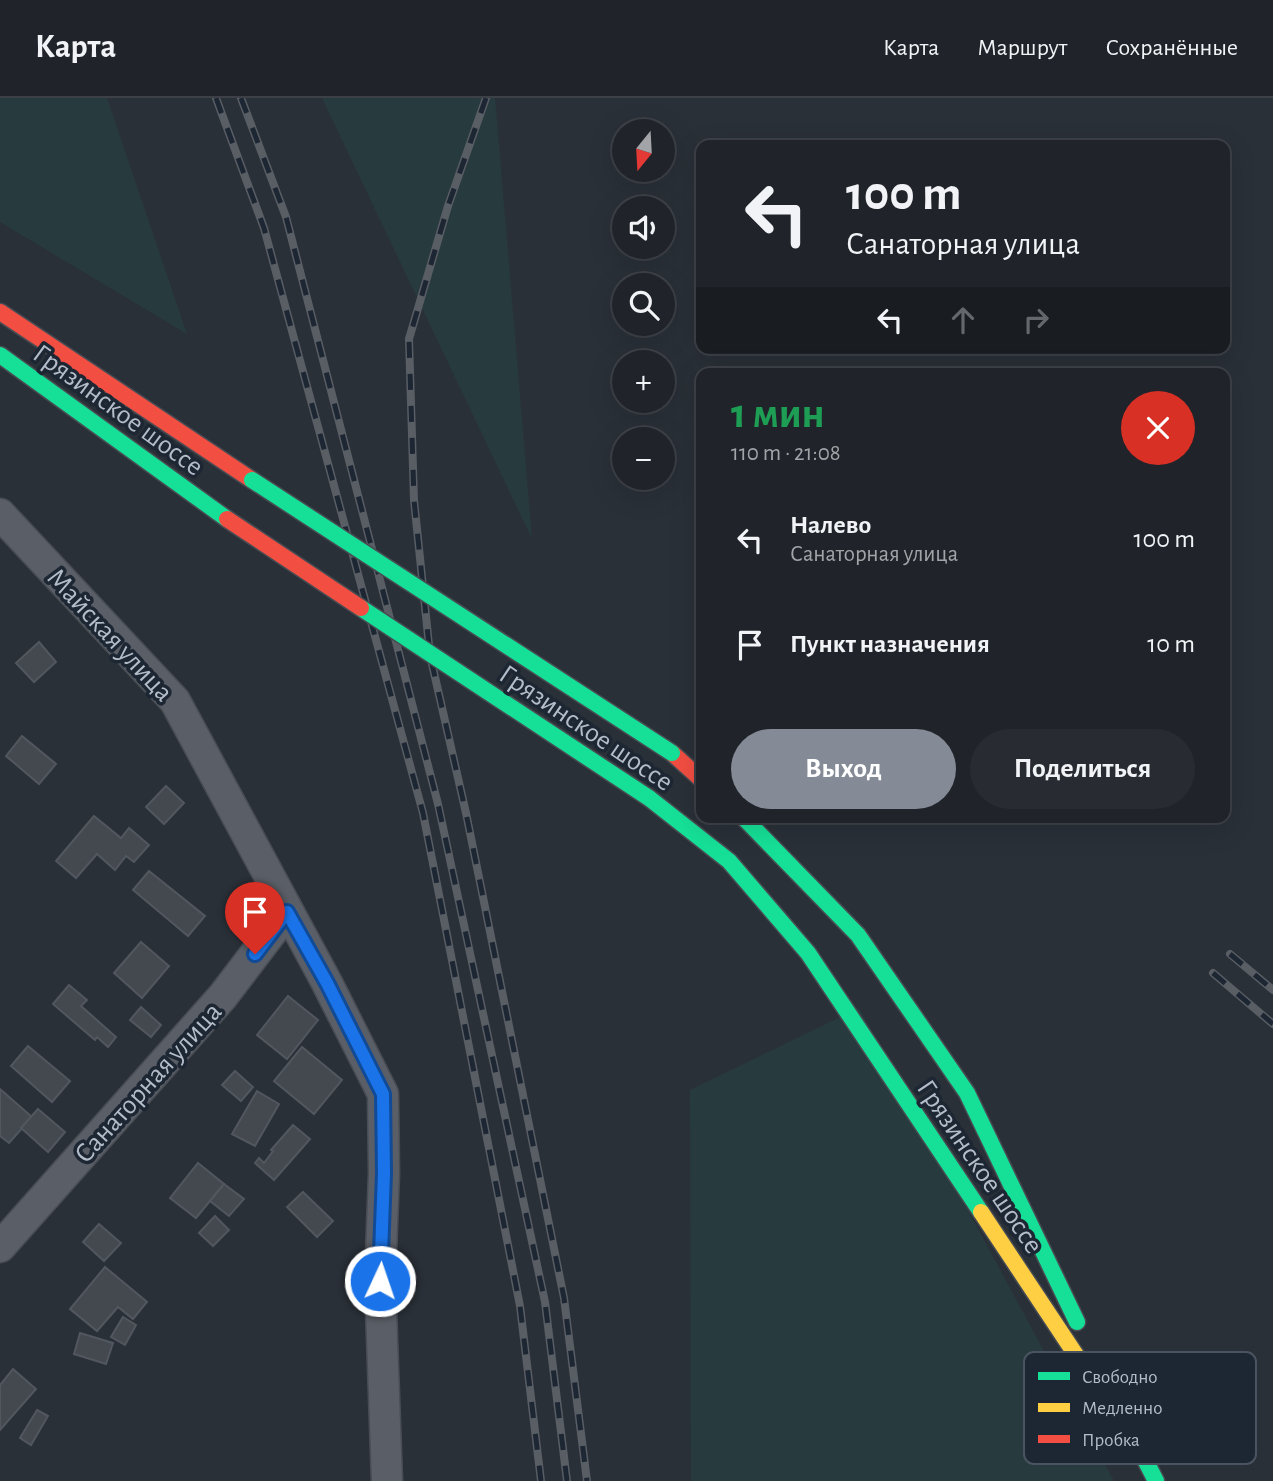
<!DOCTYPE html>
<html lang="ru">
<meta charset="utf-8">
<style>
:root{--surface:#20242a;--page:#282c32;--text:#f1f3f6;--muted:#a2a4a8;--line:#3d4147;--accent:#848b96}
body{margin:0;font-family:"Alegreya Sans",sans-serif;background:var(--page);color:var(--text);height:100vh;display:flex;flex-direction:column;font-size:26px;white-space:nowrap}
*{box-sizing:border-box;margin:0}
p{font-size:23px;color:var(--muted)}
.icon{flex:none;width:38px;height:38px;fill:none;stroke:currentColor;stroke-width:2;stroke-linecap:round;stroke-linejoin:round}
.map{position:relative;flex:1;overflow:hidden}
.side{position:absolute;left:696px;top:270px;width:534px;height:455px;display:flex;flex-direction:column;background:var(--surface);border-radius:14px;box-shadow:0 7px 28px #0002,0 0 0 2px var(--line)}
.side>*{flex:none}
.hud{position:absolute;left:696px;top:42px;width:534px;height:214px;border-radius:14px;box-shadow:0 7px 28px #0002,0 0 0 2px var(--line);background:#20242a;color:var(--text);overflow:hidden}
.needle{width:46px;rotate:198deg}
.controls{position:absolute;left:612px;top:21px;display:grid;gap:14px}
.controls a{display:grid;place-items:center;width:63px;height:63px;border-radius:50%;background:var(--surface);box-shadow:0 7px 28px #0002,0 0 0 2px var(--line);font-size:35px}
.pin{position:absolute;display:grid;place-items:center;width:60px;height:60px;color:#fff;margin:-72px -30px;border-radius:50% 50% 50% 0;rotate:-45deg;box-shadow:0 0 7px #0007}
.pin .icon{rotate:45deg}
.me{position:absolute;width:77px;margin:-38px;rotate:3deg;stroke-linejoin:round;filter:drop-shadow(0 0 5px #0008)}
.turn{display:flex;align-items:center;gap:24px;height:147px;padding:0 35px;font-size:32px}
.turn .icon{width:91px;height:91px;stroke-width:2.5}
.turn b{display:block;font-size:49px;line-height:60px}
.lanes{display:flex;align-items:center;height:66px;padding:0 35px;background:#0003;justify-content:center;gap:35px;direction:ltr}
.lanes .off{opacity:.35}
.round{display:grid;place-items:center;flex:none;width:74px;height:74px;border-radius:37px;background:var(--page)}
.summary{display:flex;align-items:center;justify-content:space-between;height:119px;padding:0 35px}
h1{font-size:42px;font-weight:600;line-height:52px;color:#1e9e55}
.cta{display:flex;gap:14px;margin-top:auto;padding:14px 35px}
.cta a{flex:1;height:80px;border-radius:42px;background:var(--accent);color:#fff;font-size:28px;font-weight:600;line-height:80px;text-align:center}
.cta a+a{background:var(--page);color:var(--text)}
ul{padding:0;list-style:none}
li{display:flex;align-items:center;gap:21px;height:105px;padding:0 35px}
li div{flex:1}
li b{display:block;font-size:26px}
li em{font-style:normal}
header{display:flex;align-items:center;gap:42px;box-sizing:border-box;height:98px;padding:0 35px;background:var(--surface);border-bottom:2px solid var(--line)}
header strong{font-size:33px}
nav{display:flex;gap:38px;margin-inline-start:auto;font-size:24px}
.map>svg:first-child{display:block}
.green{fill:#273a3e}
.building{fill:#444950;stroke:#52575f;stroke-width:2}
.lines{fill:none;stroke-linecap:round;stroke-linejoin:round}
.street-casing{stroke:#484c53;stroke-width:33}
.fast-casing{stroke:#484c53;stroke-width:19}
.slow-casing{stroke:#484c53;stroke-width:19}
.jam-casing{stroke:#484c53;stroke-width:19}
.street{stroke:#5a5e66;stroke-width:30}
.fast{stroke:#16e098;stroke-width:16}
.slow{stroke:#ffcf43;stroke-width:16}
.jam{stroke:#f24e42;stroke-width:16}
.rail-casing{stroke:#595d64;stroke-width:8}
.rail{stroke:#1d2633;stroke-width:5;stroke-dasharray:16;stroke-linecap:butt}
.fast-bridge-casing{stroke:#484c53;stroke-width:19;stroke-linecap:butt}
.jam-bridge-casing{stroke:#484c53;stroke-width:19;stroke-linecap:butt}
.fast-bridge{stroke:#16e098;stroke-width:16}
.jam-bridge{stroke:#f24e42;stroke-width:16}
.route-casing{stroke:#114b97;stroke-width:18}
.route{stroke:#1a73e8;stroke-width:12}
.labels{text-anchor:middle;stroke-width:7;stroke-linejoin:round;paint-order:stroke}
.street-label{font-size:28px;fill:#b4bcc9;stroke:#1d2633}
.key{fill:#1d2633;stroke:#4a5360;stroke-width:2}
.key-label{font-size:19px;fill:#b4bcc9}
</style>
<header>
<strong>Карта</strong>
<nav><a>Карта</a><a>Маршрут</a><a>Сохранённые</a></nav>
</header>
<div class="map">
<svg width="1273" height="1383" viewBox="0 0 1273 1383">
<rect width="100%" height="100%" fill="#2a3038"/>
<g class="green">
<path d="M0,0h107l80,236 -187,-112z"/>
<path d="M322,0h173l37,441z"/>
<path d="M859,910l255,473h-423l-1,-391z"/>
</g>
<g class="building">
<path d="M39,544l17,20 -22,20 -18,-19z"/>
<path d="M22,638l34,28 -17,20 -33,-28z"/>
<path d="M166,688l18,17 -20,21 -18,-17z"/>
<path d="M94,718l27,22 8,-10 20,17 -15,17 -8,-6 -11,14 -18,-16 -21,24 -20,-17z"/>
<path d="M149,773l56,45 -17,20 -55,-46z"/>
<path d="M141,844l28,24 -27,32 -28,-25z"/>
<path d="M69,887l18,15 -6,6 35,31 -8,10 -11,-10 -2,3 -42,-36z"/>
<path d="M288,898l30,24 -31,39 -30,-24z"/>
<path d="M141,909l20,18 -10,12 -21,-17z"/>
<path d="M28,948l42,35 -18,21 -41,-36z"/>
<path d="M302,949l40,33 -28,34 -40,-33z"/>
<path d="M235,973l18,16 -12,14 -19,-16z"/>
<path d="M0,991l32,28 -23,26 -9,-7z"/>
<path d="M257,993l22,13 -24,42 -23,-12z"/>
<path d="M38,1011l27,23 -17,20 -27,-24z"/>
<path d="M293,1027l17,14 -36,41 -19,-17 4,-5 5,5 9,-12 -2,-1z"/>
<path d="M198,1065l26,21 -28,34 -26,-20z"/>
<path d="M224,1086l20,15 -15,17 -19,-15z"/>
<path d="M303,1094l30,29 -16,16 -30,-30z"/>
<path d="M215,1118l14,14 -16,16 -14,-13z"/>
<path d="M99,1126l22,19 -17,18 -21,-19z"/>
<path d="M105,1169l42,35 -14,17 -15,-12 -21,24 -27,-22z"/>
<path d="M123,1219l13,8 -11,20 -14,-8z"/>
<path d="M80,1235l33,10 -7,21 -32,-10z"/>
<path d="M13,1271l23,20 -36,41v-45z"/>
<path d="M37,1312l11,6 -17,29 -11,-7z"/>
</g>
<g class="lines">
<g class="street-casing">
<g id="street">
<path d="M0,416l175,187 152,282 56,111 1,79 -4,108 7,200"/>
<path d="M0,1149l223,-251 64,-84"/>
</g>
</g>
<g class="fast-casing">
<g id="fast">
<path d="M0,257l227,164"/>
<path d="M649,700l80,63 79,92 173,259"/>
<path d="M743,719l115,118 109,158 110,229"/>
<path d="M1125,1323l31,60"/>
</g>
</g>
<g class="slow-casing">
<path id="slow" d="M981,1114l154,232"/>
</g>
<g class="jam-casing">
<g id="jam">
<path d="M0,214l252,168"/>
<path d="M672,655l30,27"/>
</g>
</g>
<use href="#street" class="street"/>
<use href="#fast" class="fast"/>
<use href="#slow" class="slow"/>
<use href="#jam" class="jam"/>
<g class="rail-casing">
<g id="rail">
<path d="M216,0l48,130 159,585 97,493 21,175"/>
<path d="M241,0l45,119 152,587 107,498 22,179"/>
<path d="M486,0l-38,108 -39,133 5,161 16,155 36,158 98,485 23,183"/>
<path d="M1230,856l43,36"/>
<path d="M1213,875l60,51"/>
</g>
</g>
<use href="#rail" class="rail"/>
<g class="fast-bridge-casing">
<g id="fast-bridge">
<path d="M252,382l420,273"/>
<path d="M361,510l288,190"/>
</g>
</g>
<g class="jam-bridge-casing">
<path id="jam-bridge" d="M227,421l134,89"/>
</g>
<use href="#fast-bridge" class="fast-bridge"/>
<use href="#jam-bridge" class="jam-bridge"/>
</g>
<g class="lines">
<g class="route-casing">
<path id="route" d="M255,856l32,-42 40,71 56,111 1,79 -4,108"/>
</g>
<use href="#route" class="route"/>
</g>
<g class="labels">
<g class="street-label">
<text transform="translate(119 311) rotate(36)" y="10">Грязинское шоссе</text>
<text transform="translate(111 536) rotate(47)" y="10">Майская улица</text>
<text transform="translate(587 629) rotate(34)" y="10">Грязинское шоссе</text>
<text transform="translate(147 984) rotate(-48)" y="10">Санаторная улица</text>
<text transform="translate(981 1068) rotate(56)" y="10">Грязинское шоссе</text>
</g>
</g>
<rect x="1024" y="1254" width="232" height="112" rx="10" class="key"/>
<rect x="1038" y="1274" width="32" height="8" fill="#16e098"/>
<rect x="1038" y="1305" width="32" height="9" fill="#ffcf43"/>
<rect x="1038" y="1337" width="32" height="8" fill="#f24e42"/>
<g class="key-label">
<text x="1082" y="1285">Свободно</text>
<text x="1082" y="1316">Медленно</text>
<text x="1082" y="1348">Пробка</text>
</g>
</svg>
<div class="controls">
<a><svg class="needle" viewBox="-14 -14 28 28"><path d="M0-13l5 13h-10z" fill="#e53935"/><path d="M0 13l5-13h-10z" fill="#a2a4a8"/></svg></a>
<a><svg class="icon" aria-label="sound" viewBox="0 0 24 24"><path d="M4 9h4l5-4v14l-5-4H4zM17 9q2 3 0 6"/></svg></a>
<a><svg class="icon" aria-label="search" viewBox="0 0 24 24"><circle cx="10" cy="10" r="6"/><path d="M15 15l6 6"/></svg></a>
<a>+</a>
<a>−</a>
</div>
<div class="pin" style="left:255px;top:856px;background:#d93025"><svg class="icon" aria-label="arrive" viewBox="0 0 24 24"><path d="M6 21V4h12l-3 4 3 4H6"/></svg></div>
<svg class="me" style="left:380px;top:1183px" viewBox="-20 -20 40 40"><circle r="17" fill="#1a73e8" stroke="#fff" stroke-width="3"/><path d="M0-11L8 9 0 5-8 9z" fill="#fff"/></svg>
<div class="hud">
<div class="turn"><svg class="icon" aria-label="left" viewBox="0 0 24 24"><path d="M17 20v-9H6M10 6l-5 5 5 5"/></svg><div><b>100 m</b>Санаторная улица</div></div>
<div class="lanes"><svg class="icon" aria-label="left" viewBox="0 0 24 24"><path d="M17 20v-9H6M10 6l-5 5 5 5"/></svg><svg class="icon off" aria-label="ahead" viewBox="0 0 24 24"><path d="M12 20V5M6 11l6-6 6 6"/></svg><svg class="icon off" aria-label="right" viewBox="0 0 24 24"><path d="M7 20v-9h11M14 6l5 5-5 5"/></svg></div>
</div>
<section class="side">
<div class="summary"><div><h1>1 мин</h1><p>110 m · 21:08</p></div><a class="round" style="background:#d93025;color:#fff"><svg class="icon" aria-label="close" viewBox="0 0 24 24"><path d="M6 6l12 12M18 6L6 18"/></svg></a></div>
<ul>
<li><svg class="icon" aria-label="left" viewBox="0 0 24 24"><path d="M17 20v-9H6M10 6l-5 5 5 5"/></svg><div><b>Налево</b><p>Санаторная улица</p></div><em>100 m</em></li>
<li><svg class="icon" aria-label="arrive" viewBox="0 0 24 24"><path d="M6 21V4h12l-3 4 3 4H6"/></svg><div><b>Пункт назначения</b></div><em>10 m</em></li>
</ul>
<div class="cta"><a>Выход</a><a>Поделиться</a></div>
</section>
</div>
